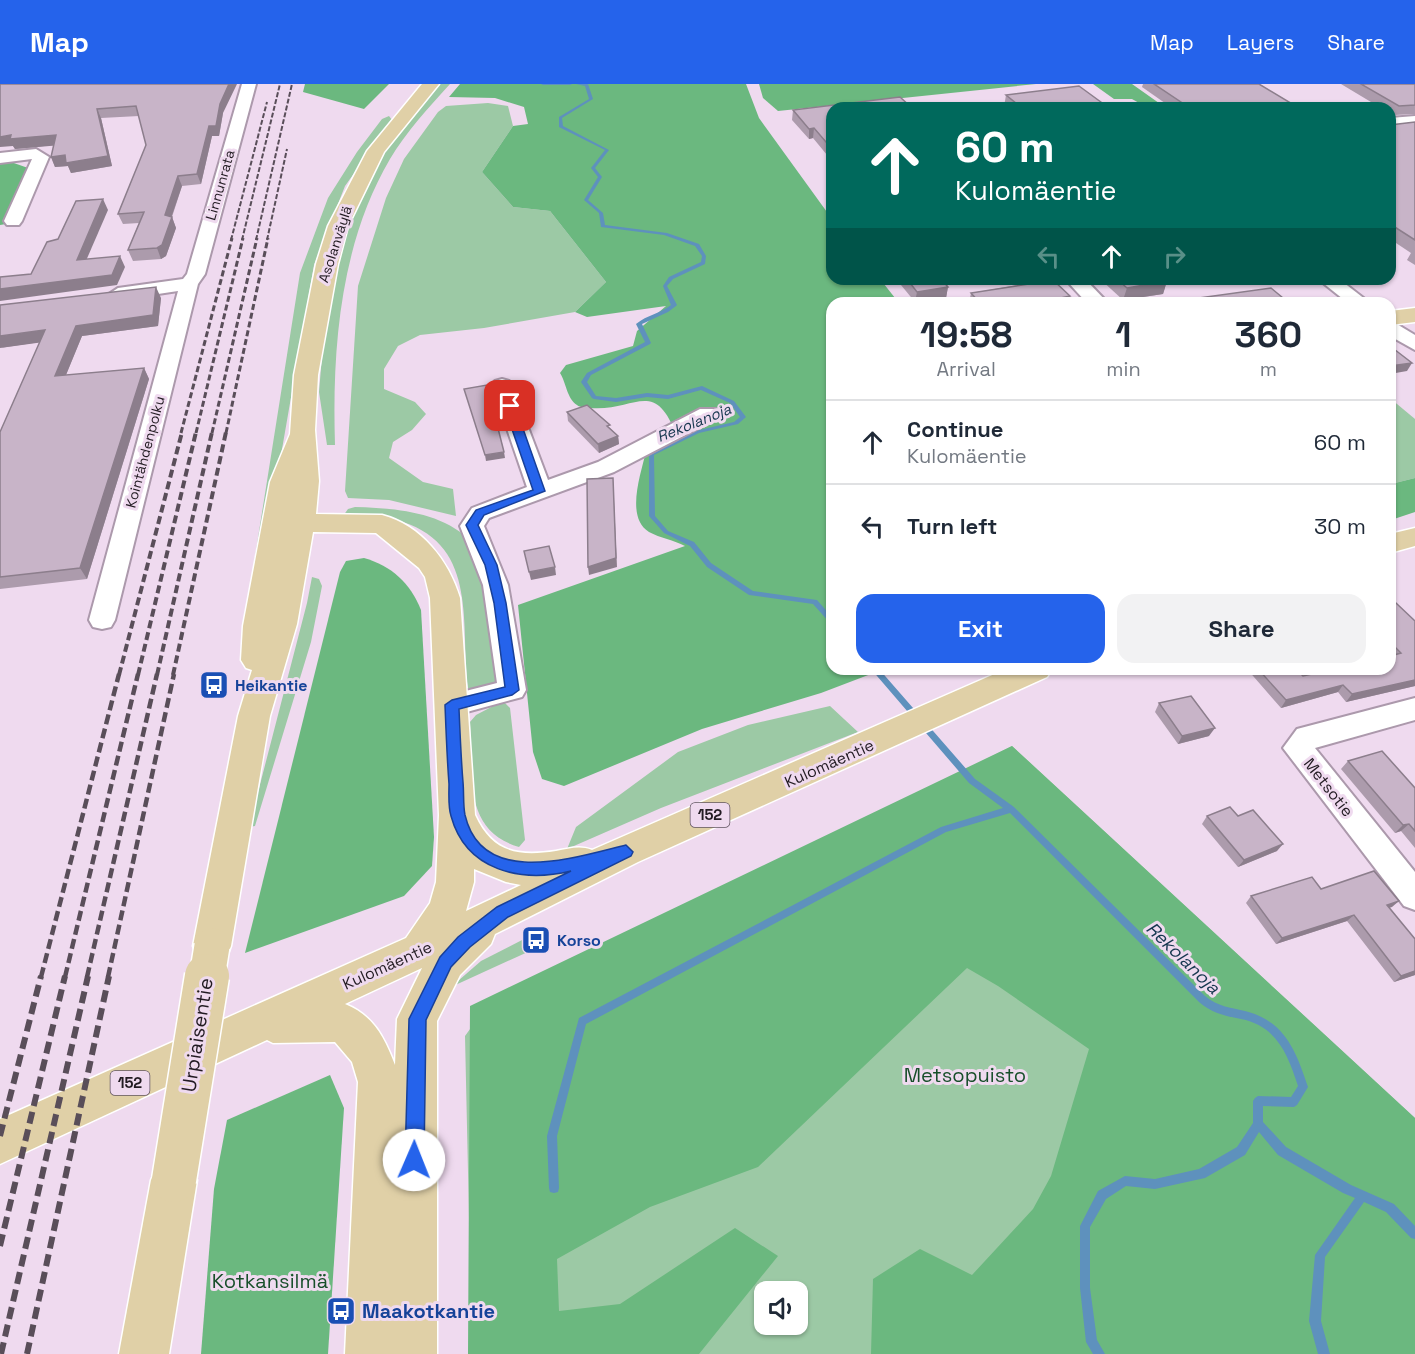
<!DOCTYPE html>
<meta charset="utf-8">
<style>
:root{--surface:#fff;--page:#f2f2f3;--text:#1f2937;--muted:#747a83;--line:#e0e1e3;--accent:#2563eb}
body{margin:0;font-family:"Space Grotesk",sans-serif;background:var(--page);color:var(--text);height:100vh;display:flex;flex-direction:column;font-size:22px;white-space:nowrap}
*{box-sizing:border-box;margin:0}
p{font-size:20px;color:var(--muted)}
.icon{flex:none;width:33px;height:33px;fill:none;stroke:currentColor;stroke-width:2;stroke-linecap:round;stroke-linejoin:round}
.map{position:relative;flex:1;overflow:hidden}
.side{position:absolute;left:826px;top:213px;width:570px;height:378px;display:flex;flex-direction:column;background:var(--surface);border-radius:18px;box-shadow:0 2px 4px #0004}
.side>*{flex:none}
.guide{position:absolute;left:826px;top:18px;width:570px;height:183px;border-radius:18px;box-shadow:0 2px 4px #0004;background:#00695c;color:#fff;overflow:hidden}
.controls{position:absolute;left:754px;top:1197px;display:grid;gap:12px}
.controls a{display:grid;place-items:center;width:54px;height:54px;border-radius:12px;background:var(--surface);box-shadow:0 2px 4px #0004;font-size:30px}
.pin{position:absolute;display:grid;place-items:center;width:51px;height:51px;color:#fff;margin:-26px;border-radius:12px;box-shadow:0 3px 9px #0006}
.me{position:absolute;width:66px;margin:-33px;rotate:1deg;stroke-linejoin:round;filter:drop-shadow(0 0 4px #0008)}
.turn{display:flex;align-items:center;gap:21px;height:126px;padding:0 30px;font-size:27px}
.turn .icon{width:78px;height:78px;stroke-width:2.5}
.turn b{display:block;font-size:42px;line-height:51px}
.lanes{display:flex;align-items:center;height:57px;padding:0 30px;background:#0003;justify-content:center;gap:30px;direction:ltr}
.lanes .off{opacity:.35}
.eta{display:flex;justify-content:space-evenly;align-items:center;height:102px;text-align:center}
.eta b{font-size:36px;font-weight:800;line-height:42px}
.cta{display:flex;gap:12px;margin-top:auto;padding:12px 30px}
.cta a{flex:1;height:69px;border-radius:18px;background:var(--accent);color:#fff;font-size:24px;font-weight:800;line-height:69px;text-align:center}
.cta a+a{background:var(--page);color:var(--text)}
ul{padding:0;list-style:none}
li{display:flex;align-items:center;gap:18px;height:84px;padding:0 30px;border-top:2px solid var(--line)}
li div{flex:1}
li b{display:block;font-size:22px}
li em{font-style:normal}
header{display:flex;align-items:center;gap:36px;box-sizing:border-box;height:84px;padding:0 30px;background:var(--accent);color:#fff}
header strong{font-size:28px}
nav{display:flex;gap:33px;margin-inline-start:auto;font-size:21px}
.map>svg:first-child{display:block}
.green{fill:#9cc9a5;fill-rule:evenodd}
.forest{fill:#6bb87f}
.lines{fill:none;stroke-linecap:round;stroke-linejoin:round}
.stream{fill:#5e91bd;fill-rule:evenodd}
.minor-casing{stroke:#ac99ac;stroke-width:4}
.major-casing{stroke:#fff;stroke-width:3}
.minor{fill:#fff;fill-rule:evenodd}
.major{fill:#e0d0a7;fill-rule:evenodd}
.rail-far4{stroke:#594e59;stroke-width:2;stroke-dasharray:5 2;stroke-linecap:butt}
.rail-far3{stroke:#594e59;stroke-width:3;stroke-dasharray:6 3;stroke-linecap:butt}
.rail-far2{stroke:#594e59;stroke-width:4;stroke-dasharray:8 4;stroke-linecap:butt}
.rail-far1{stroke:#594e59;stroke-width:4.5;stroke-dasharray:10 4.5;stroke-linecap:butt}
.rail{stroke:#594e59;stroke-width:6;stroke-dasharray:12 6;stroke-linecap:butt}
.major-bridge-far1-casing{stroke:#fff;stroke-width:38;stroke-linecap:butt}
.major-bridge-casing{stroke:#fff;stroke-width:47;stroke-linecap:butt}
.major-bridge-far1{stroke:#e0d0a7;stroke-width:35}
.major-bridge{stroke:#e0d0a7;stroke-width:44}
.wall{fill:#ac9bac}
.shaded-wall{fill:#8c7e8c}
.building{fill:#c8b4c8;stroke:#8c7e8c;stroke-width:1.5}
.route{fill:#2563eb;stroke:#184099;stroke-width:1.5}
.labels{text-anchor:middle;stroke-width:6;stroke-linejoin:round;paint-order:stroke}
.far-street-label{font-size:14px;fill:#221b22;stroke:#efdaef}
.far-water-label{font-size:15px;font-style:italic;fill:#15364e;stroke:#efdaef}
.shield{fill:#efdaef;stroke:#605460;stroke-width:1.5}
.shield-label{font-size:15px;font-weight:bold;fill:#221b22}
.transit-label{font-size:16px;font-weight:bold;fill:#164399;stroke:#efdaef;text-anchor:start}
.street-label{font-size:16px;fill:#221b22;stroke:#efdaef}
.water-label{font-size:18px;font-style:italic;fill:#15364e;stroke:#efdaef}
.near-street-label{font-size:20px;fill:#221b22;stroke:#efdaef}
.near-park-label{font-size:20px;fill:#174f2a;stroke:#efdaef}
.near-transit-label{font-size:20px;font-weight:bold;fill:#164399;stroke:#efdaef;text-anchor:start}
</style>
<header>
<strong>Map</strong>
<nav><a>Map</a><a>Layers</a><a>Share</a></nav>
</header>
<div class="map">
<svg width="1415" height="1270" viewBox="0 0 1415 1270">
<rect width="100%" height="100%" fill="#efdaef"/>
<g class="green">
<path d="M440,0h10c-21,23 -44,48 -60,75 -50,85 -58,190 -55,286h-8l-8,-53 5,-60 6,-45 17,-62 36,-73z"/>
<path d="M488,19l20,3 5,20 -31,46 31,35 37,4 56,71 -31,30 -91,16 -64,7 -22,11 -14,23v20l31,13 11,12 -14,16 -19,12 -4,16 34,24 30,7 3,27 -67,-16 -41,-2 -3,-7 13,-205 28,-88 18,-39 34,-47 8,-6z"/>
<path d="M389,32l3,4 -47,66 -31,79 -41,236 -17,69 -2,-7 46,-290 28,-75 29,-46 25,-33z"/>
<path d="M1391,315l24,20v59l-24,6z"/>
<path d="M355,423c36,1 80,4 109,28 13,11 36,121 34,141 0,5 -3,8 -6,12l-16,5 -8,-5c-8,-62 11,-141 -65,-166 -18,-6 -41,-5 -60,-6l5,-7z"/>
<path d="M312,493l7,2 3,7 -11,56 -56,184 -6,1 58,-224z"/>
<path d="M499,619h6l5,5 15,132 -6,7c-58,-17 -46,-76 -49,-125l6,-7z"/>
<path d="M830,622l28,26 -197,76 -94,41 9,-22 102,-75 70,-27z"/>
<path d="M1012,662l403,372v236h-943l-7,-318 13,-18zM765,1208h33v32h-33z"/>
<path d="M524,855l6,12 -79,36 30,-26z"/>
</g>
<g class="forest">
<path d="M305,0h84l-25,25 -61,-17z"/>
<path d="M460,0h286l13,34 73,101v60h48l19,24h-67v366h52l-63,24 -119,36 -138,57 -22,-7 -9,-27 -15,-147 167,-59c-11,-6 -25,-8 -36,-14 -24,-15 -8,-58 -3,-81l31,-14c-22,-61 -42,-25 -87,-29 -4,-1 -10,0 -13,-3 -10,-6 -11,-23 -17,-32l6,-8 67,-19 4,-15 29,-25 -79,11 -12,-5 31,-30 -56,-71 -37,-4 -31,-35 31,-46 15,-2 -4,-17 -29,-9 -46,-1z"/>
<path d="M759,0h277l-258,27 -15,-13z"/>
<path d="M1093,0h39l34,24h-18l-16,-9h-18z"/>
<path d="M8,77l23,8 -25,55 -6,1v-63z"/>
<path d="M1415,394v34l-24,8v-36z"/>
<path d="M364,474c28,8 46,25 57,52l13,227 -2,29 -28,30 -159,57 95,-381 6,-11z"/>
<path d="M1012,662l403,372v236h-544l2,-75 47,-30 52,26 61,-66 18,-33 38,-127 -91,-63 -31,-18 -209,199 -108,40 -93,52 2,52 61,-7 115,-76 43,28 -79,98h-231l2,-348z"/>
<path d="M330,991l14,33 -16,246h-127l13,-165 13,-69z"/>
</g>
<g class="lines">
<g class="stream">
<path d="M541,0h31l-2,1h-27z"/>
<path d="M576,0h12l5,15 -31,19 1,8 46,24 -14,18 7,9 -14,23 15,13 2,12 62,8 32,11 7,12 -1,8 -32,15 -6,7 10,19 -1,1 -8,6 -26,12 9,19 -1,1 -59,31 -4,7 9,14 20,2 31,-5 21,2 34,-9 32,15 12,16 -8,7 -39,9 -45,22 1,61 13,15 26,11 17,21 42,28 64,9 15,17v6h-2l-17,-19 -64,-9 -42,-28 -17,-21 -26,-13 -15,-17v-63l46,-22 39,-9 6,-5 -10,-14 -29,-13 -33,9 -21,-2 -31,5 -22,-3 -2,-1 -11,-16 6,-9 58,-31 -9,-18c11,-9 25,-11 35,-19l-8,-19 6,-9 32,-15 1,-6 -7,-10 -31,-11 -63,-8 -2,-14 -15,-13 14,-23 -7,-9 14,-18 -46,-23v-10l30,-18 -4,-13z"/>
<path d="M871,585h8l96,110 39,28 191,189c14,11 24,11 40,15 40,10 51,40 63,76l-11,18 -3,2 -31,-1v16l23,25 65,38 43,19 21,22v13l-4,-1 -25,-26 -22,-10 -39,55 -4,64 9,33h-12l-9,-33 6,-66 40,-57 -12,-5 -65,-38 -19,-23 -14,23 -40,23 -50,11 -29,-3 -20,13 -16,28v61l7,52 8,14h-12l-7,-12 -6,-54v-62l18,-35 27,-15 30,3 44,-10 38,-22 16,-24v-22l2,-3 3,-2 33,1 7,-11c-10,-31 -21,-60 -57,-67 -16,-3 -29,-6 -42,-17l-189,-189 -64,19 -360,192 -29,112 2,52 -1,4 -4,1 -4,-1 -1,-4 -2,-52 32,-118 362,-191 62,-19 -34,-25z"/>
</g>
<g class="minor-casing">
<g id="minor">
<path d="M242,0h14l-51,190 -7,10 -83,336 -4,7 -9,2 -9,-2 -4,-7 89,-329 -60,9 -9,-6 9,-6 65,-9 4,-5z"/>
<path d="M1415,32v8l-25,3v-9z"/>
<path d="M36,65l13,8 -27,64 -3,4h-12l-3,-4 28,-62 -32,4v-10z"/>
<path d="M1065,195h20l23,24h-21z"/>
<path d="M1318,195h21l31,24h-22z"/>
<path d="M1390,236l25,15v15l-25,-14z"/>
<path d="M502,295l7,2 3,4 36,95 50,-18 102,-53h16l3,5 -3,5 -102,53 -125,46 -5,8 24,59 18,105 -4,7 -70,19 -10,-3 -4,-8 4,-8 55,-14 -14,-98 -23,-59 12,-18 55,-21 -35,-102 3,-4z"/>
<path d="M1415,614v22l-100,28 100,124v38l-11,-4 -121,-158 14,-19z"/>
</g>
</g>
<g class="major-casing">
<g id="major">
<path d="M422,0h17l-55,68 -36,74 -10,38 -20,111 -3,55 4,51 -3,33 66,1c39,10 67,46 78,83l15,217c17,37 42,42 81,36 13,-2 23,-6 36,-1l414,-181h46l-5,8 -409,185 -143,72 -4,10 -31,31 -23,46v333h-92l13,-272 -6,-20 -17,-20 -62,1 -6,-3 -267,124v-45l406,-181 24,-35 6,-21 3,-67 -9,-217 -5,-21 -6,-9 -43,-35 -63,-1 -16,92 -27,92 -39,230 -5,13 -14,5 -14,-5 -5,-13 45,-230 14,-46 -6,-2 -5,-8 2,-34 27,-144 20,-48 4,-59 22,-111 12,-38 39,-75zM474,785l32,13 15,3 -55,26 8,-29zM422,884l-25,51 -2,46c-11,-28 -21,-49 -50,-61z"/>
<path d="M1415,224v14l-25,3v-14z"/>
<path d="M1415,444v18l-25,7v-19z"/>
<path d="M174,1073l16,7 7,16 -28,174h-50l32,-174 7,-16z"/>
</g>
</g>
<use href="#minor" class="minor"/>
<use href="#major" class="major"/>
<g class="rail-far4">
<path d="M231,156l36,-138"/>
<path d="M242,156l38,-156"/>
<path d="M256,156l36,-156"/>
<path d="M267,156l20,-91"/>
</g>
<g class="rail-far3">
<path d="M181,349l51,-195"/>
<path d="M196,349l47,-195"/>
<path d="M212,349l45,-195"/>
<path d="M226,349l42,-195"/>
</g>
<g class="rail-far2">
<path d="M119,591l63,-243"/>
<path d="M138,591l58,-243"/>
<path d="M157,591l55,-243"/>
<path d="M173,591l53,-243"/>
</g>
<g class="rail-far1">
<path d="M41,893l78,-303"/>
<path d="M65,893l73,-303"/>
<path d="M87,893l70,-303"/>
<path d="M108,893l66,-303"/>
</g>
<g class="rail">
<path d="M0,1052l41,-160"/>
<path d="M0,1162l65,-270"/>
<path d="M1,1270l87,-378"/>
<path d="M27,1270l82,-378"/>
</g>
<g class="major-bridge-far1-casing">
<path id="major-bridge-far1" d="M207,893l5,-31"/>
</g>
<g class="major-bridge-casing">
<path id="major-bridge" d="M174,1096l33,-204"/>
</g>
<use href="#major-bridge-far1" class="major-bridge-far1"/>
<use href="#major-bridge" class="major-bridge"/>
</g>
<g class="wall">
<path d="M0,0l223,29 -4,23h-7l-11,48 -19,2 -10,31 4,11 -10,28 -5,3 -28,2 -5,-11 11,-27 -16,1 -5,-10 28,-69 -7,-29 -38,2 11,48 -41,7 -3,-7 -13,1 -4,-10 3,-12 -39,4 -2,-3z"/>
<path d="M1143,0h116l40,24h-127l-30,-21z"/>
<path d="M1341,0h74v30l-21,1 -4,-2v-5h-9z"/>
<path d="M1006,11l103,13h-104l-1,-1z"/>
<path d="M832,24v53l-19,-23 -4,1 -17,-19 1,-10z"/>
<path d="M1415,38v143l-8,-5 4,-7 -21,-14v-114z"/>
<path d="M896,195h45l7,8 -2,11 -31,4z"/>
<path d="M1012,195h40l16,24h-99l2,-10 47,-8z"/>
<path d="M1100,195h64l3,2 -4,13 -40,6z"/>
<path d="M161,214l-3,28 -76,10 -16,39 78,-7 5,11 -62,200 -87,10v-157l40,-90 -40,6z"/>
<path d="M567,328l43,16 8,8 1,8 -20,9 -31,-32z"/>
<path d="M1390,520l25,82 -69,16 -8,-10 -57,16 -34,-39h49l7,7 87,-7z"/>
<path d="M1159,619l50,33 -31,8 -23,-32z"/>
<path d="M1348,677l67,27v60l-14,-17 -6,2 -54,-64z"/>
<path d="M1207,732l70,35 -39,16 -36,-43z"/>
<path d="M1321,805l78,12 -10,7 26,31v36l-21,7 -47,-61 -71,23 -30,-41 5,-7z"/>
</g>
<g class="shaded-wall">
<path d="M229,0h8l-14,29 -4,23h-7l-11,48 -4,-10 12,-48z"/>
<path d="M97,25l4,9 11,48 -41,7 -3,-7 -13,1 -4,-10 14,-2z"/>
<path d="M814,44l-1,10 -4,1v-10z"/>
<path d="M11,51h45l5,10 -46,4 -2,-3 -13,1v-10z"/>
<path d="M178,92l4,10 -11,32 1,-1 4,11 -10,28 -5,3 -4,-11 8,-33z"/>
<path d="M103,115l5,11 -26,60 -5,-10z"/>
<path d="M120,172l5,11 -8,18 -117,16v-12z"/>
<path d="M1167,197l-4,13 -40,6 4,-12z"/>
<path d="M156,203l5,11 -3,28 -76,10 -21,51 -6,-11 21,-50z"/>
<path d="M948,203l-2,11 -31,4 2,-10z"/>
<path d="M1070,212l-2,7h-8l1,-5z"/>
<path d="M45,246l6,11 -51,7v-12z"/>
<path d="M1412,279l-5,8 -17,3v-8z"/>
<path d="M144,284l5,11 -62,200 -7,-11z"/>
<path d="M618,352l1,8 -20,9 -1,-9z"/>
<path d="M504,368l1,6 -19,3 -1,-6z"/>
<path d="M613,394l4,89 -28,8 -1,-8z"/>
<path d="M555,483l1,8 -25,5 -2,-8z"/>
<path d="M1415,596v6l-69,16 6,-8z"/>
<path d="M1343,601l-5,7 -57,16 5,-8z"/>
<path d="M1215,644l-6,8 -31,8 4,-8z"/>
<path d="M1409,740l-8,7 -6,2 8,-8z"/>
<path d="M1283,760l-6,7 -39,16 6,-7z"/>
<path d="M1399,817l-7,6 -12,4 7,-6z"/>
<path d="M1354,831l-7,6 -71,23 6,-6z"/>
<path d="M1415,887v4l-21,7 7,-6z"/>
</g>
<g class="building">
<path d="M0,0h229l-9,20 -4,22h-7l-12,48 -19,2 -13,39 7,2 -10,28 -5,3 -29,2 16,-38 -26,2 28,-69 -10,-39 -39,3 11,47 -42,7 -1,-8 -14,2 5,-22 -46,4 1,-4 -11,2z"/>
<path d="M1154,0h105l40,24h-109z"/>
<path d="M1361,0h54v21l-16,1z"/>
<path d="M1079,2l30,22h-87l-16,-13z"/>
<path d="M900,13l12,11h-80v41l-18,-21 -5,1 -16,-19z"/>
<path d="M1415,38v118l-25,-16v-42l4,-1 -4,-2v-54z"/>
<path d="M103,115l-26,61 43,-4 -8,19 -112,14v-12l31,-3 16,-32 11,-3 18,-38z"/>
<path d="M907,195h34l7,8 -31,5z"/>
<path d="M1025,195h27l18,17 -9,2 6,5h-87l-9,-10 58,-9z"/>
<path d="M1117,195h47l3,2 -40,7z"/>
<path d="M156,203l-3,28 -77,11 -21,50 89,-8 -64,200 -80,9v-145l45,-102 -45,6v-31z"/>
<path d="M1271,204l18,15h-110l-2,-2z"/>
<path d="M929,217l2,2h-16z"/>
<path d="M1390,262l22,17 -22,3z"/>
<path d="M487,301l17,67 -19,3 -21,-66z"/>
<path d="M587,321l23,20 -3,1 11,10 -20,8 -31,-32z"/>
<path d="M613,394l3,80 -28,9 -1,-88z"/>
<path d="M549,462l6,21 -26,5 -5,-21z"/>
<path d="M1396,519l19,18v59l-63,14 -9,-9 -57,15 -28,-31h38l7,7 32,-7h55v-13l11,-3 -11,-11v-38z"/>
<path d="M1191,612l24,32 -33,8 -23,-33z"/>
<path d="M1382,667l33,37v43l-6,-7 -6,1 -55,-64z"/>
<path d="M1230,723l8,9 15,-6 30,34 -39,16 -37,-44z"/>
<path d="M1374,787l25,30 -12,4 28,34v32l-14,5 -47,-61 -72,23 -31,-42 61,-19 9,12z"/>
</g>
<path class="route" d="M510,319l5,3 30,85 -61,24 -6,10 19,40 9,38 13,87 -7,5 -53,14c1,24 2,49 4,73 1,11 0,23 2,33 17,74 111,42 161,30l7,7 -2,4 -123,61 -38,30 -19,20 -25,53 -2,140 -3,7 -7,2 -6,-2 -3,-7 4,-141 31,-62 18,-20 39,-30 74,-36c-50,12 -105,0 -120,-55 -3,-9 -2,-22 -2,-32 -2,-26 -3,-53 -4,-79l7,-5 53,-13 -11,-84 -9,-38 -19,-40 10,-15 57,-20 -29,-84z"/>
<defs>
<g id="bus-square" transform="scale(1.5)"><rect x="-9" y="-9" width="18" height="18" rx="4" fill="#1a4fb4" stroke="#efdaef"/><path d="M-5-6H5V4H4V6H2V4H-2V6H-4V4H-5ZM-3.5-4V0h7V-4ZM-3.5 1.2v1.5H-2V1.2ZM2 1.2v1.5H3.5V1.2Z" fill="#fff"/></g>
</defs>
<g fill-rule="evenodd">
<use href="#bus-square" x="214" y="601"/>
<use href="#bus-square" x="536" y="856"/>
<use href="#bus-square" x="341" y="1227"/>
</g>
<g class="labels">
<g class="far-street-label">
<text transform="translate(220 101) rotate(-74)" y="5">Linnunrata</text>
<text transform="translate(335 160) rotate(-72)" y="5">Asolanväylä</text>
<text transform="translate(145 368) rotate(-75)" y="5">Kointähdenpolku</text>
</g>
<g class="far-water-label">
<text transform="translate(694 339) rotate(-22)" y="5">Rekolanoja</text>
</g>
<g class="shield">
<rect x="690.5" y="719" width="39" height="24" rx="4.5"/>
<rect x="110.5" y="987" width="39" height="24" rx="4.5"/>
</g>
<g class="shield-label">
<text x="710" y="736">152</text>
<text x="130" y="1004">152</text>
</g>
<g class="transit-label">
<text x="235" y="607">Heikantie</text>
<text x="557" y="862">Korso</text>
</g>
<g class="street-label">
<text transform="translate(829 679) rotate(-24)" y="6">Kulomäentie</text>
<text transform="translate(1329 703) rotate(52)" y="6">Metsotie</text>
<text transform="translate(387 881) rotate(-24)" y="6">Kulomäentie</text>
</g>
<g class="water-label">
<text transform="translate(1183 874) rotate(44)" y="6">Rekolanoja</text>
</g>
<g class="near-street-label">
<text transform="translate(197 951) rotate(-81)" y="7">Urpiaisentie</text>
</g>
<g class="near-park-label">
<text x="965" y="998">Metsopuisto</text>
<text x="270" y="1204">Kotkansilmä</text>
</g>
<g class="near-transit-label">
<text x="362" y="1234">Maakotkantie</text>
</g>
</g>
</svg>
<div class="controls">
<a><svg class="icon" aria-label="sound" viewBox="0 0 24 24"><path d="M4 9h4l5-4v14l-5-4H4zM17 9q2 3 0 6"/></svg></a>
</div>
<div class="pin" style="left:510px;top:322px;background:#d93025"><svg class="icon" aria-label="arrive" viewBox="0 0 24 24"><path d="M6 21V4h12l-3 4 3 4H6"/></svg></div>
<svg class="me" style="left:414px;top:1076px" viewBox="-20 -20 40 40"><circle r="19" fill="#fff"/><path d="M0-13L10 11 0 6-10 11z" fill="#2563eb"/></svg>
<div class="guide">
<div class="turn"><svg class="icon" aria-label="ahead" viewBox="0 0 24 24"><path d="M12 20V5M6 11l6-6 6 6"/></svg><div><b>60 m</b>Kulomäentie</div></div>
<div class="lanes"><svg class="icon off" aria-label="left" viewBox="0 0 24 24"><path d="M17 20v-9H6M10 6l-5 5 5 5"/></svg><svg class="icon" aria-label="ahead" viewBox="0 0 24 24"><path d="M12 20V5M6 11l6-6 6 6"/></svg><svg class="icon off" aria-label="right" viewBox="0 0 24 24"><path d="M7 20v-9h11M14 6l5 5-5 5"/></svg></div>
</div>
<section class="side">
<div class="eta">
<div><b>19:58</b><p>Arrival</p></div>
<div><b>1</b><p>min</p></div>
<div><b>360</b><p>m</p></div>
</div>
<ul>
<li><svg class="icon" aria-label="ahead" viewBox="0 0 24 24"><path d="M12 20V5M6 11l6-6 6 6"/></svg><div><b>Continue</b><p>Kulomäentie</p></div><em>60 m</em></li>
<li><svg class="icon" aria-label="left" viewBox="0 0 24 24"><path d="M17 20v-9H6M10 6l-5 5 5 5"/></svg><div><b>Turn left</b></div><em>30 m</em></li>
</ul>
<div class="cta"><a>Exit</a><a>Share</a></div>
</section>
</div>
